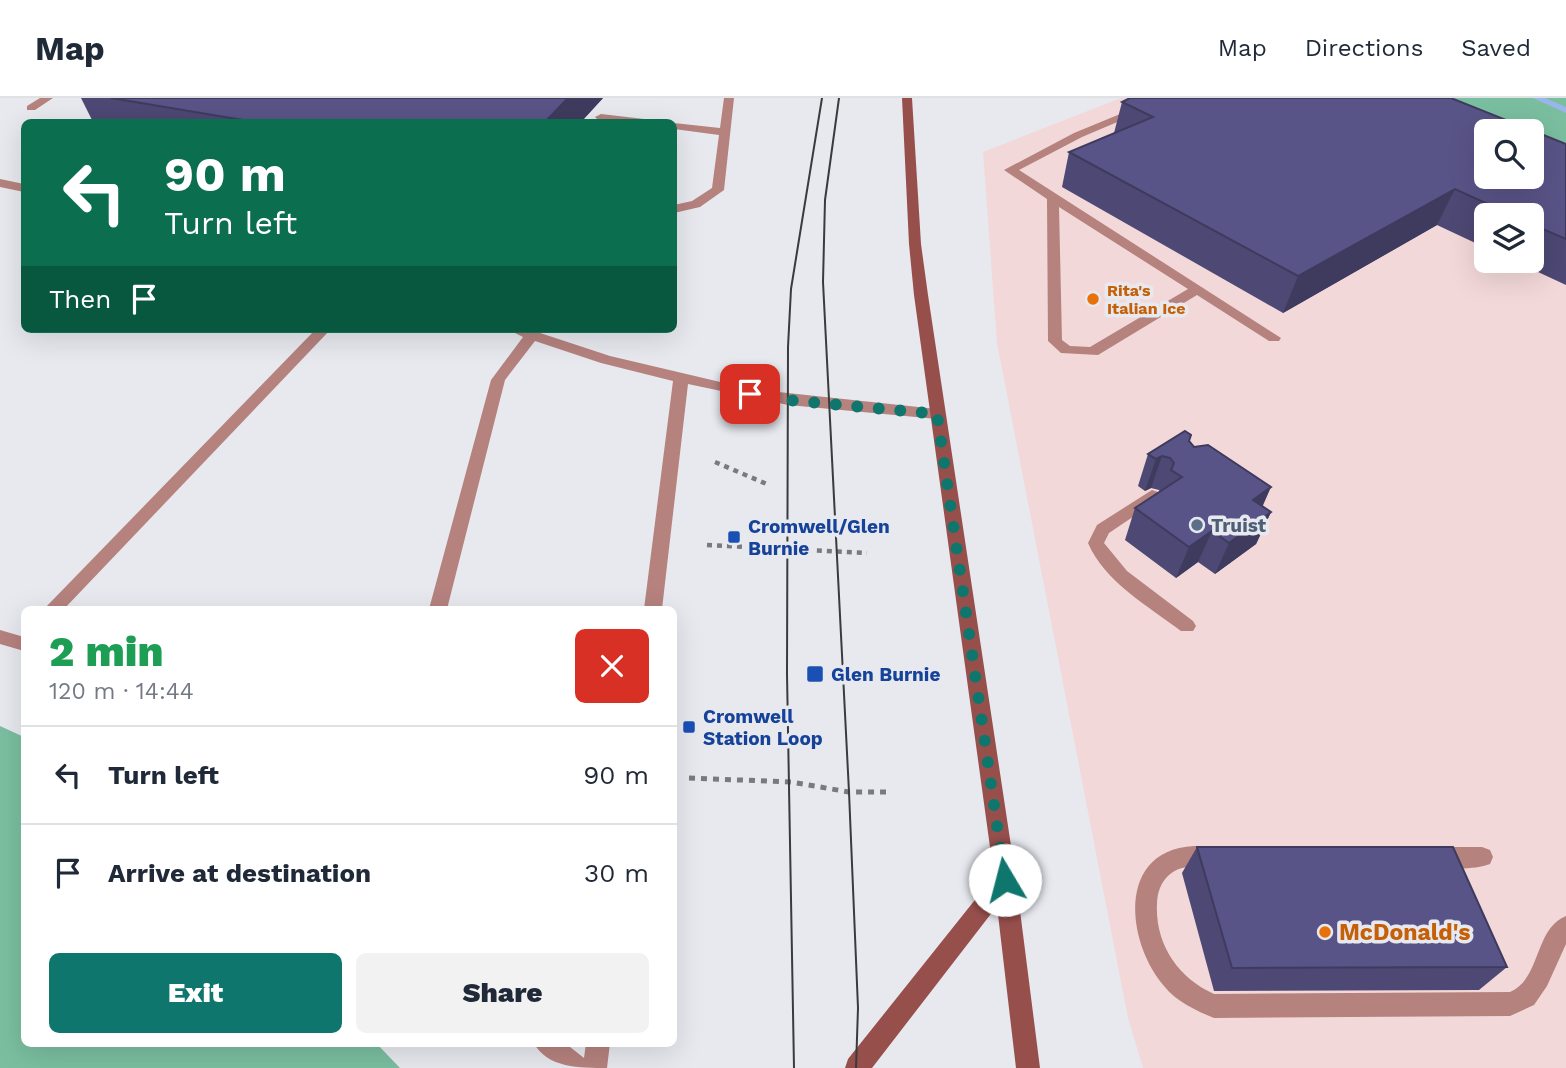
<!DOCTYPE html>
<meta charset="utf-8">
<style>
:root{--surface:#fff;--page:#f2f2f3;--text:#1f2937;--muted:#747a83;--line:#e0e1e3;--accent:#0f766e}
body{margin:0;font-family:"Work Sans",sans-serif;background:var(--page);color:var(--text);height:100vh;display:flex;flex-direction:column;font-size:26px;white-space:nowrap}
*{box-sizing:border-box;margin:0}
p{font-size:23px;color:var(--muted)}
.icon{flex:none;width:38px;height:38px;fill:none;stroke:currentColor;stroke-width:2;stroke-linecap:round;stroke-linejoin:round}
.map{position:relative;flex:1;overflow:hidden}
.details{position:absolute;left:21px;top:508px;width:656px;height:441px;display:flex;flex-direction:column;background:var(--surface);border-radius:10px;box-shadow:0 7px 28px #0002}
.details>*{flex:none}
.guide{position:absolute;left:21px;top:21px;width:656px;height:214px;border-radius:10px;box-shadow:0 7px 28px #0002;background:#0b6e4f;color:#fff;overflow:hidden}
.controls{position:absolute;left:1474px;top:21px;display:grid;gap:14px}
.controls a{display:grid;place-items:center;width:70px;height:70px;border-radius:10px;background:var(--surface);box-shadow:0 7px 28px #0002;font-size:35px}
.pin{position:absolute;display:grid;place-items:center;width:60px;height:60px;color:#fff;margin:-30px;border-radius:14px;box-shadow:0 4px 10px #0006}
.me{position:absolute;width:77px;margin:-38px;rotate:352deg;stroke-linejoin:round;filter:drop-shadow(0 0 5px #0008)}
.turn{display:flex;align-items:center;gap:24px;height:147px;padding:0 28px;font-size:32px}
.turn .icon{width:91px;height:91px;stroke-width:2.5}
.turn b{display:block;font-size:49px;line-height:60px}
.then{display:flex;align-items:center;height:66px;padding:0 28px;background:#0003;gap:14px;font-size:26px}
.round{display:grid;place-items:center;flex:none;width:74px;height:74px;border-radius:10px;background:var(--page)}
.summary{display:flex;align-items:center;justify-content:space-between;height:119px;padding:0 28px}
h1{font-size:42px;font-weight:800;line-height:52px;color:#1e9e55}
.cta{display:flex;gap:14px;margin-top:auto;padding:14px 28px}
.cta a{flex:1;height:80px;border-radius:10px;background:var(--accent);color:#fff;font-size:28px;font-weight:800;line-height:80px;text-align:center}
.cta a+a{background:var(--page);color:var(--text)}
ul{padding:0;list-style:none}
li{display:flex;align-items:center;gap:21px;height:98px;padding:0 28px;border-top:2px solid var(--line)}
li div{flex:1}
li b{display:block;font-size:26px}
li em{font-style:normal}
header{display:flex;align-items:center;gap:42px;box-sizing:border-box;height:98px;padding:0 35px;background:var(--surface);border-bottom:2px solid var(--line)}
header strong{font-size:33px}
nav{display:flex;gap:38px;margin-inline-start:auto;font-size:24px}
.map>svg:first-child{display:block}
.commercial{fill:#f3d8d9;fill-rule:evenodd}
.forest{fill:#7abea0}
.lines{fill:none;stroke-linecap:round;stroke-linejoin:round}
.stream{fill:#9ab5ea;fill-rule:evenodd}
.path-far1{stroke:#797a7d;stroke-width:4.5;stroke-dasharray:5 5;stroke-linecap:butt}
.path{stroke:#797a7d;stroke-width:5;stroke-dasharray:6 6;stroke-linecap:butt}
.service{fill:#b5827e;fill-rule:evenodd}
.secondary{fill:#974f4c;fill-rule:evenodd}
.tram{stroke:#393b3d;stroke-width:2}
.wall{fill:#4d4874}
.shaded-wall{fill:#3e3b5e}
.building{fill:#595487;stroke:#3e3b5e;stroke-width:2;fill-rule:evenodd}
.route{stroke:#0f766e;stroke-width:12;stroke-dasharray:0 21.6}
.food-dot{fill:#e8710a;stroke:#e7e9ef;stroke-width:2.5}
.service-dot{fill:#5c6f8a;stroke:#e7e9ef;stroke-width:2.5}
.transit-dot{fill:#1a4fb4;stroke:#e7e9ef;stroke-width:2.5}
.labels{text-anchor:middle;stroke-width:7;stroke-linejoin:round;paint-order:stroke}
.far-food-label{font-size:16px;font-weight:bold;fill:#c56008;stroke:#e7e9ef;text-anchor:start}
.service-label{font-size:19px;font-weight:bold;fill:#4e5e75;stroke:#e7e9ef;text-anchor:start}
.transit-label{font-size:19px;font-weight:bold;fill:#164399;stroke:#e7e9ef;text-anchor:start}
.near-food-label{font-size:23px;font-weight:bold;fill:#c56008;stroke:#e7e9ef;text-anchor:start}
</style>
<header>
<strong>Map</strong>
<nav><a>Map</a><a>Directions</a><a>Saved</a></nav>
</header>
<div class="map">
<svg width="1566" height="970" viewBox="0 0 1566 970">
<rect width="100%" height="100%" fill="#e7e9ef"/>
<path class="commercial" d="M1121,0h307l58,33v46h45l35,-22v913h-423l-15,-50 -131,-675 -14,-191zM1486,117h45v46h-45z"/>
<g class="forest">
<path d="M1428,0h138v57l-35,-24z"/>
<path d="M0,628l24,11v306h352l24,25h-400z"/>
</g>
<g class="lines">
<path class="stream" d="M1533,0h12l21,9v6z"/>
<g class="path-far1">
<path d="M715,364l54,23"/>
<path d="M707,447l160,8"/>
</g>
<path class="path" d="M689,680l102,4 58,10h37"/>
<g class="service">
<path d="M40,0h13l-18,12h-8v-4z"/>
<path d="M724,0h10l-10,92 -24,17 -26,6v-8l18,-4 20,-13 7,-53 -45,-6v-6l46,5z"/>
<path d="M1159,0h15l-92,39 -63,33 262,168 -2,3h-10l-72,-46 -99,60 -37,-2 -13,-12 -1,-142 -43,-29 70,-37zM1059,109l129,82 -98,58 -20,-1 -8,-6z"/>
<path d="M601,16l43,5 6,3 -53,-3 -2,-2z"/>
<path d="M0,81l24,5v8l-24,-5z"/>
<path d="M316,231h15l-267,280h-20z"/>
<path d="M507,231h21l82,27 140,33 187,20 8,5 -8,5 -149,-14 -100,-21 -26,225h-18l29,-228 -72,-18 -66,-22 -30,39 -58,229h-18l62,-229 32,-43z"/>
<path d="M1152,392l6,2 2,4 -2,4 -49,33 -5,10 23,28 66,50 3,5 -3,5h-12c-33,-25 -76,-49 -93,-88l9,-18z"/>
<path d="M0,532l24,7v14l-24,-7z"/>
<path d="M1194,748l27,3 3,7 -3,7c-18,7 -36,-2 -52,12 -8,7 -12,18 -12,29 -2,40 21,74 57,90l296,-2c31,-13 24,-63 56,-76v28l-19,42 -13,19 -24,11 -296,2c-19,-8 -37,-16 -50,-32 -38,-44 -48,-136 30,-140z"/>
<path d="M1437,749h45l8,3 3,7 -3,7c-16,6 -45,6 -61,0l-3,-7 3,-7z"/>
<path d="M534,945h31l19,15 2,-15h24l-3,25c-27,0 -60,0 -73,-25z"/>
</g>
<path class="secondary" d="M902,0h10l9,146 7,51 88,584 24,189h-24l-19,-162 -125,162h-27l3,-9 146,-183 -80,-581 -5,-51z"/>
<g class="tram">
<path d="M839,0l-14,102 -2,82 26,510 9,216 -2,60"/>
<path d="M794,970l-7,-394 1,-327 3,-58 31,-191"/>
</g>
</g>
<g class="wall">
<path d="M81,0h522l-22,24h-488z"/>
<path d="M1122,4l444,42v141l-52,-24h17v-46h-45v33l-49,-23 -154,88 -221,-126 7,-35 45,-19z"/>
<path d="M1189,343l5,6 69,59 8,6 -15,32 -41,30 -17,-12 -22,16 -51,-38 10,-32 25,-16 -1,-2 -8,-2 -6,3 -7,-5 10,-32z"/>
<path d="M1197,749l310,120 -28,23 -265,1 -32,-118z"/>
</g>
<g class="shaded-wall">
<path d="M568,0h35l-22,24h-36z"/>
<path d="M1455,91l-18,36 -154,88 15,-37z"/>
<path d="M1162,358l-11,32 -6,3 11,-32z"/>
<path d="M1271,389l-14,32 -4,-19z"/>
<path d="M1271,414l-15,32 -41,30 14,-31z"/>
<path d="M1212,433l-14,31 -22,16 13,-31z"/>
</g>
<g class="building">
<path d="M111,0h457l-23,24h-290z"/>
<path d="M1130,0h321l115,46v95l-35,-15v-9h-19l-57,-26 -157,87 -229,-124 84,-35 -31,-15zM1486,33h45v46h-45z"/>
<path d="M1185,333l6,4 -2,6 5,6 14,-2 63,42 -18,13 18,12 -42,31 -17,-12 -23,16 -54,-39 47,-31 -11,-7 3,-7 -4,-5 -8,-2 -6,3 -8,-5z"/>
<path d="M1197,749h256l54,120 -275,1z"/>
</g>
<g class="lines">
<path class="route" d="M750,296l38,6 149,14 68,466"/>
</g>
<g class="food-dot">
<circle cx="1093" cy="201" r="7"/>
<circle cx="1325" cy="834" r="7"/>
</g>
<circle class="service-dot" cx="1197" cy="427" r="7"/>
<g class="transit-dot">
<rect x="727" y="432" width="14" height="14" rx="3.5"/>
<rect x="806" y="567" width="18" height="18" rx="3.5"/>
<rect x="682" y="622" width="14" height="14" rx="3.5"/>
</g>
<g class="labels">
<g class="far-food-label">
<text x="1107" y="198">Rita's<tspan x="1107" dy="18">Italian Ice</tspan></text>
</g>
<g class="service-label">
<text x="1211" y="434">Truist</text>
</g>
<g class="transit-label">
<text x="748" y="435">Cromwell/Glen<tspan x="748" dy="22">Burnie</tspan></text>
<text x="831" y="583">Glen Burnie</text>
<text x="703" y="625">Cromwell<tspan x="703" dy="22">Station Loop</tspan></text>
</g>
<g class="near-food-label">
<text x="1339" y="842">McDonald's</text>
</g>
</g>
</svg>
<div class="controls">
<a><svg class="icon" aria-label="search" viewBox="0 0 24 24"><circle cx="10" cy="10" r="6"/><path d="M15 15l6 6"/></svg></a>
<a><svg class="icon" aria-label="layers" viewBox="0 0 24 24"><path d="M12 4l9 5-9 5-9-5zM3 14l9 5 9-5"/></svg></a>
</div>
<div class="pin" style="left:750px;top:296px;background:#d93025"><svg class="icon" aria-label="arrive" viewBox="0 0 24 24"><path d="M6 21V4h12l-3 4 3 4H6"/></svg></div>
<svg class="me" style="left:1005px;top:782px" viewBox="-20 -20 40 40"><circle r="19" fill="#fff"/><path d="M0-13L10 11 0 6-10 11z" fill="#0f766e"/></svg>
<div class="guide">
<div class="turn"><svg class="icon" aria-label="left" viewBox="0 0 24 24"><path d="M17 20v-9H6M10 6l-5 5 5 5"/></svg><div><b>90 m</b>Turn left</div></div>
<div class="then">Then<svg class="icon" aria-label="arrive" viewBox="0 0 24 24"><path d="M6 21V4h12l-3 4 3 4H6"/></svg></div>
</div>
<section class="details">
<div class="summary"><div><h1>2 min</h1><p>120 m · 14:44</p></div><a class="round" style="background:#d93025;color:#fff"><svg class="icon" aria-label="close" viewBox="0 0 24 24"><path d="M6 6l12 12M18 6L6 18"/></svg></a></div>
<ul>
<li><svg class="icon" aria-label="left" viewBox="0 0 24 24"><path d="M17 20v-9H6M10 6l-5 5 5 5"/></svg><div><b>Turn left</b></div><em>90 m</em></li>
<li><svg class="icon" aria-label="arrive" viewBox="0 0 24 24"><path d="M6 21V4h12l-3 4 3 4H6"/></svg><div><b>Arrive at destination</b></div><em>30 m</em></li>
</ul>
<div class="cta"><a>Exit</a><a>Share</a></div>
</section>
</div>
